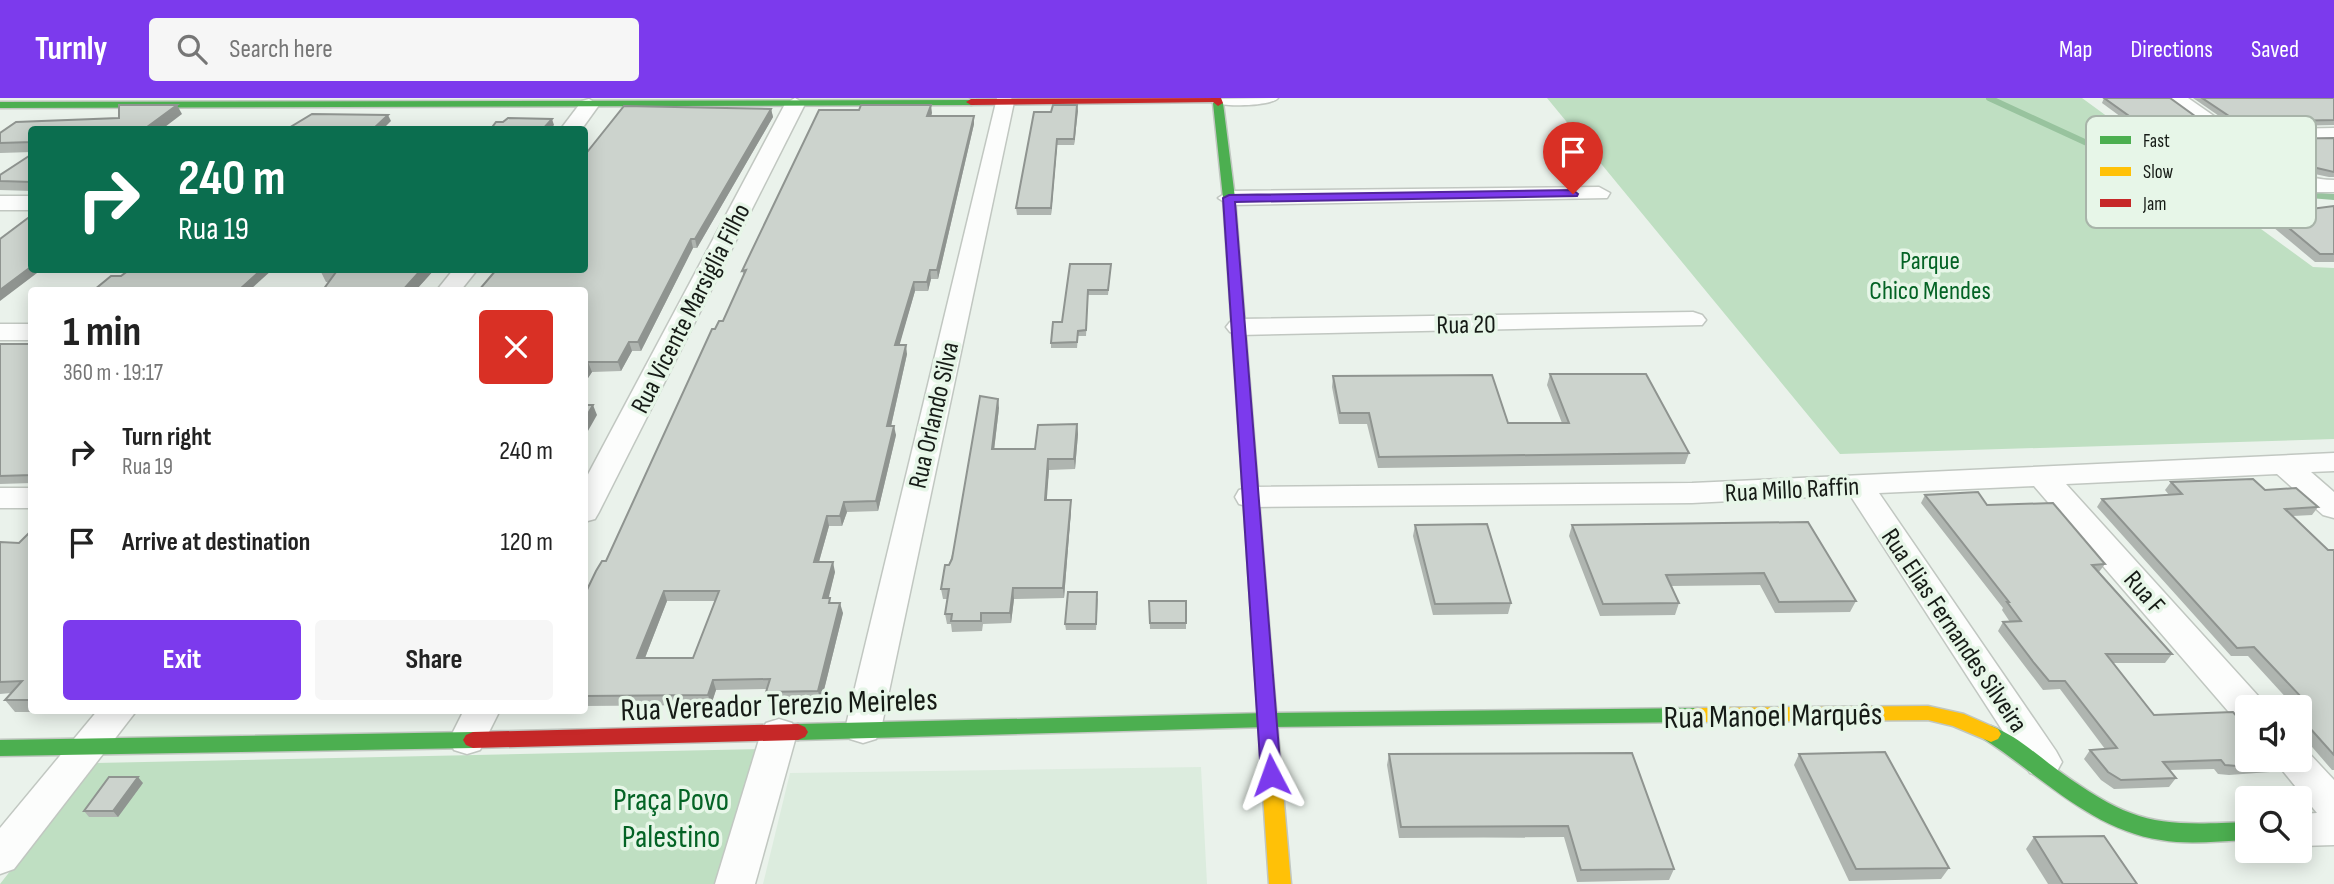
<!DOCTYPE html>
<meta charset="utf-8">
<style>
:root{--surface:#fff;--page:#f6f6f6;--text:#222;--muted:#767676;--accent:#7c3aed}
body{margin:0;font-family:"Sofia Sans Condensed",sans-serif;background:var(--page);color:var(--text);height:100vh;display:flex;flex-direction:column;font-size:26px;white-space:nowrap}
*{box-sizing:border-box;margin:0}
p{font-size:23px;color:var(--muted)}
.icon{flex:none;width:38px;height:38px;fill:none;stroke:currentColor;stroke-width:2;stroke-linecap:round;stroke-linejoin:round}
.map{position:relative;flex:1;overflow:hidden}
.drawer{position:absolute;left:28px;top:189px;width:560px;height:427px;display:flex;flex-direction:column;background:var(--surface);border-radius:7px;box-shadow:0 4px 18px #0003}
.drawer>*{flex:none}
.top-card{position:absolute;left:28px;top:28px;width:560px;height:147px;border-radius:7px;box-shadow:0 4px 18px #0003;background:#0b6e4f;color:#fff;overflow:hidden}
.buttons{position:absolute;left:2235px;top:597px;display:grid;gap:14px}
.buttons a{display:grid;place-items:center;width:77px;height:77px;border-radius:7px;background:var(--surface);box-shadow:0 4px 18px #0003;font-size:35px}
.pin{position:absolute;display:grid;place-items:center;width:60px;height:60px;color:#fff;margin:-72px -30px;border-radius:50% 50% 50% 0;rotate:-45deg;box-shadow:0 0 7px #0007}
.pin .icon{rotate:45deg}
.me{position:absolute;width:77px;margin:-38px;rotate:356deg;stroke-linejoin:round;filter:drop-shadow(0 0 5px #0008)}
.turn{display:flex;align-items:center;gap:24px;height:147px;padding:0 35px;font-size:32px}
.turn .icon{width:91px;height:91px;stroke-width:2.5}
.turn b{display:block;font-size:49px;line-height:60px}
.round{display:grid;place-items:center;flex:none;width:74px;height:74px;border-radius:7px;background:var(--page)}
.overview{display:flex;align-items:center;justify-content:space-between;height:119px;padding:0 35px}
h1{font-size:42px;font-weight:700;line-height:52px}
.primary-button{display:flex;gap:14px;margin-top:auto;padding:14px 35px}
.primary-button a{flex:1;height:80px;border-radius:7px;background:var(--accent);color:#fff;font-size:28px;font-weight:700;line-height:80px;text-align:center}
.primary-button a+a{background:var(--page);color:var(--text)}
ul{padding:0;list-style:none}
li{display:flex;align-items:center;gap:21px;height:91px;padding:0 35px}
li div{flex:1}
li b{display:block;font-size:26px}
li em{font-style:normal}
header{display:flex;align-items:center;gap:42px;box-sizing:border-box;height:98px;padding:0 35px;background:var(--accent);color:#fff}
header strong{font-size:33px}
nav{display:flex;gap:38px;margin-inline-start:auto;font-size:24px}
.search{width:490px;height:63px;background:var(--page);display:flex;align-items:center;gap:18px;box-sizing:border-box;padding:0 24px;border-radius:7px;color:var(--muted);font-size:26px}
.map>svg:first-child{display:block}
.built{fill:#dcecde}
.green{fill:#bfdfc2}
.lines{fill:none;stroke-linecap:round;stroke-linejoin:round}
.stream{stroke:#98c39e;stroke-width:6}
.street-casing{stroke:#c1c7c1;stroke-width:3}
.fast-casing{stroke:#c1c7c1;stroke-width:3}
.slow-casing{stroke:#c1c7c1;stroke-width:3}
.jam-casing{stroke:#c1c7c1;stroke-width:3}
.street{fill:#fcfdfc;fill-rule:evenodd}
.fast{fill:#4caf50;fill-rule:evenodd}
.slow{fill:#ffc107;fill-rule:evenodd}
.jam{fill:#c62828;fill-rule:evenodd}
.wall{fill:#afb5b0;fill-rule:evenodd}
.shaded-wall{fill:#8f9490}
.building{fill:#ccd3cd;stroke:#8f9490;stroke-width:2;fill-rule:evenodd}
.route{fill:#7c3aed;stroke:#51269a;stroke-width:2}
.labels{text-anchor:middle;stroke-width:7;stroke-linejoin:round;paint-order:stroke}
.park-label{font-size:26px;fill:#046325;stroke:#e7f6e8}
.street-label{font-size:26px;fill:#161b16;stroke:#e7f6e8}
.near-street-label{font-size:32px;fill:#161b16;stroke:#e7f6e8}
.near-park-label{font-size:32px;fill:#046325;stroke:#e7f6e8}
.key{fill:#e7f6e8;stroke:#a8b4a9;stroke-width:2}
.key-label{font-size:19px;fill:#161b16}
</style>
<header>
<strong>Turnly</strong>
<div class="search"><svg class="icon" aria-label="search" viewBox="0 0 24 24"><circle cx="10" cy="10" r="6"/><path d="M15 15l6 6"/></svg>Search here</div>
<nav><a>Map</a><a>Directions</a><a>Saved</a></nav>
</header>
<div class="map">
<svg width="2334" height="786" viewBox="0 0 2334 786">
<rect width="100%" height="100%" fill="#eaf2eb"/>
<path class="built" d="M1201,669l6,117h-444l27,-111z"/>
<g class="green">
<path d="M1547,0h535l231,169 21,1v171l-494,15z"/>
<path d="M763,651l-42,135h-721l95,-121z"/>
</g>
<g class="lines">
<path class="stream" d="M1989,0l187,86 158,13"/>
<g class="street-casing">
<g id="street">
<path d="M795,0l10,6 -206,408 -4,7 -11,3v-40l201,-378z"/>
<path d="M997,0h14l3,4 -133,627 -5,10 -13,4 -13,-4 -5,-10z"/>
<path d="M1278,0c-8,9 -63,10 -71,1z"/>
<path d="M2165,0h23l46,32 100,-2v12l-83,2c27,19 48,38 83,38v12h-22l-29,-8z"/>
<path d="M589,1l10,6 -18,25h-21l22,-29z"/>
<path d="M1599,89l11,6 -3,5 -378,7 -11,-7 11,-7z"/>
<rect x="0" y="98" width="32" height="14"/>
<path d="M453,172h24l-16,20h-24z"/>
<path d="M1693,214l9,3 4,5 -4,5 -463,10 -9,-3 -4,-5 4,-5 9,-3z"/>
<rect x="0" y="226" width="32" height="16"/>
<path d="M2334,355v18l-23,1 23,20v26l-11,-3 -46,-41 -211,10 194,214 4,9h-17v15l-13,-4 -200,-232 -155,7 177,258 6,11 -6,11 -13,4 -13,-4 -180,-278 -158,8 -442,4 -11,-3 -4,-7 4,-7 11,-3 442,-4z"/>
<rect x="0" y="390" width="32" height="20"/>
<path d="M98,612h39l-123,159 -14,5v-46z"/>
<path d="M464,612h36l-20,40 -13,4 -13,-4 -5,-10z"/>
<path d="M779,621l13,4 5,10 -42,151h-40l46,-151 5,-10z"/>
<path d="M2300,649l6,3 28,30v65l-34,1v-32l17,-1 -43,-53h26z"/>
</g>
</g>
<g class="fast-casing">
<g id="fast">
<path d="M975,2v4l-4,1 -971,3v-6z"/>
<path d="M1218,2l5,3 12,95 38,477 -2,5 -7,2 -7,-2 -2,-5 -32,-477 -10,-95z"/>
<path d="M1697,610l7,2 2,5 -2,5 -7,2 -430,5 -469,13 -7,-3 -3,-5 3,-5 7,-3 469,-11z"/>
<path d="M1991,628c25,9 47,30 68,45 75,54 98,55 188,51v18c-29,1 -58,5 -86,0 -69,-10 -121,-65 -177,-101l-3,-5 3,-5z"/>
<path d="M473,634l7,3 3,5 -3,5 -7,3 -473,8v-16z"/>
</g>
</g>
<g class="slow-casing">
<g id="slow">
<path d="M1264,570l7,2 2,5 18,209h-22l-14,-209 2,-5z"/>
<path d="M1928,608l36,8 34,15 3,5 -3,5 -7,3 -38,-16 -25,-6 -231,2 -7,-2 -2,-5 2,-5 7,-2z"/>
</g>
</g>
<g class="jam-casing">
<g id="jam">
<path d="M1221,0l2,5 -5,3 -5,-4 -242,3 -5,-3 5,-3z"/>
<path d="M798,626l7,3 3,5 -3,5 -7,3 -325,8 -7,-3 -3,-5 3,-5 7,-3z"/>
</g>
</g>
<use href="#street" class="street"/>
<use href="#fast" class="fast"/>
<use href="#slow" class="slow"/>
<use href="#jam" class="jam"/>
</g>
<g class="wall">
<path d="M2104,0l167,73 -3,5 -65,1 -101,-74z"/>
<path d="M2193,0h141v27l-99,2z"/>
<path d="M1077,7l-3,40h-17l-6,70h-34l-1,-7 35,-96z"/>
<path d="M771,11l2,8 -76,131h-4l-52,103h-9l-11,20 -29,1 -8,12v-94z"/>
<path d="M932,15l-1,3h43v8l-36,155h-7l-3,12h-13l-16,54 8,9 -16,72 5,9 -18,76 -31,1 -5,14h-13l-10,36 16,10 -7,26 3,5 12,10 -22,89h-52l-3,-10 1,-3 -51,1 -5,15 -127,1v-110l22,-35 109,-232 8,-8 21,-45 -2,-5zM667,503h48l-22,57h-48z"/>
<path d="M182,16l-150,16v22l-32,1v-20l119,-15z"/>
<path d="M2334,40v39h-5l-29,-6 -41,-27 3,-5z"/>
<path d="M32,56v37l-32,-1v-15z"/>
<path d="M2334,108v56h-19l-48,-40 5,-8z"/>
<path d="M1111,166l-3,31h-20l-2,41h-8l-1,12h-26v-5l11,-21z"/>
<path d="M434,172l-18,20h-93l6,-8h-3l-5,-10z"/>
<path d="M32,245v140l-32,1v-140h30z"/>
<path d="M1550,276l139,79 -4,11 -307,4 -11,-44h-28l-7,-37 1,-11 175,47h54l-15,-38z"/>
<path d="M999,310l-5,41h41l42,-25 1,10 -3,35 -26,1 -3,30h25v11l-7,87 -50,1 -3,24 -28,1 -1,7 -30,1 -1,-8h-4l-2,-10 3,-15h-5l-2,-10z"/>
<path d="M2171,384l94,8 53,17 -6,8 -19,1 35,34h6v220h-2l-32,-37v-26h-18l4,-5h4l-42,-46h-17l-134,-149 5,-8 67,-4 -4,-5z"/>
<path d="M1925,397l62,10 118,59 -6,8 73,82 -7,9h-52l41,52 123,48 -7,9 -41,3 -11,-1 -4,-5 -45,1 7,8 -7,9 -55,2 -13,-9 -17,-21 6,-9 15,-1 -45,-60 -17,1 -45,-59 5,-9h7l-8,-12 1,-2 -82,-105z"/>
<path d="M1808,424l48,79 -6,11 -75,1 -15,-28 -89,1 8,17 -4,12 -75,1 -31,-80 3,-11z"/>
<path d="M1415,427l96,78 -3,11 -75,1 -20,-79z"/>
<path d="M32,432v180h34l-1,2h-50l-10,-12 6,-7 -11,1v-152l19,1z"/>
<path d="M1098,500l-2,32h-30l-1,-6z"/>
<path d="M1149,503h37v28h-36z"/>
<path d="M1389,656l285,115 -5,11 -92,2 -13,-45 -165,1 -12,-73z"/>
<path d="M1799,656l150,114 -8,11 -92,2 -55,-116z"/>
<path d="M143,685l-25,34h-29l-5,-6z"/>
<path d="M2034,739l103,47h-89l-22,-35z"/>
</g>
<g class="shaded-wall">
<path d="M177,7l5,9 -21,16h-18z"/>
<path d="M931,7l1,8 -4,12 -1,-9z"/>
<path d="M1077,7l1,6 -4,34v-6z"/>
<path d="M771,11l2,8 -76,131 -2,-9z"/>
<path d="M388,17l3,6 -9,9h-10z"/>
<path d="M974,18v8l-36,155 -1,-9z"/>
<path d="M552,21l2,6 -4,5h-8z"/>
<path d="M1057,41v6l-6,70v-7z"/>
<path d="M691,141l2,9 -52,103 -3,-9z"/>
<path d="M32,168v4h9l-41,31v-11z"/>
<path d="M261,172h11l-22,20h-11z"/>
<path d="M421,172h13l-18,20h-13z"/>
<path d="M930,172l1,9 -3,12 -1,-9z"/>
<path d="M914,184l1,9 -18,63 -2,-9z"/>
<path d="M629,244l3,9 -11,20 -3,-9z"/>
<path d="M906,247l1,9 -18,81 -2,-9z"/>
<path d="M588,264l4,10 -8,12v-15z"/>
<path d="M998,301l1,9 -6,51 -1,-10z"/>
<path d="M593,307l4,10 -13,23v-17z"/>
<path d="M1077,326l1,10 -3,35 -1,-10z"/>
<path d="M894,328l2,9 -18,76 -2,-10z"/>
<path d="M1048,361l1,11 -3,41 -1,-11z"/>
<path d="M1071,402v11l-7,87 -1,-10z"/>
<path d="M844,404l3,10 -5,14 -2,-10z"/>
<path d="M827,418l2,10 -13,46 -2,-10z"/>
<path d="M833,464l2,10 -9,37 -3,-11z"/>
<path d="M1013,490l1,11 -3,24 -1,-10z"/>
<path d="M664,493l3,10 -26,67 -4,-10z"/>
<path d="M840,505l3,10 -22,89 -3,-11z"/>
<path d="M713,582l3,10 -5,15 -3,-10z"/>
<path d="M138,679l5,6 -25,34 -5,-6z"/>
</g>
<g class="building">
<path d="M2104,0h66l101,73h-65z"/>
<path d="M2202,0h132v22l-96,2z"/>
<path d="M119,7h58l-34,25h-111v12l-32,1v-10l16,-11 103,-4z"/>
<path d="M861,7h70l-4,11h47l-37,154h-7l-3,12h-13l-19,63h11l-19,81h7l-18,75 -32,1 -4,14h-13l-13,46h19l-10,36h7l-1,5h11l-22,88 -52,1 4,-13 -57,1 -5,15 -124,1v-100l12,-25 6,-10h4l106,-232h3l4,-8h4l23,-51 -4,1 77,-161h40zM664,493h55l-26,67h-56z"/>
<path d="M1053,7h24l-3,34h-17l-6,69h-35l18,-96h17z"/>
<path d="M624,8l147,3 -76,130h-4l-53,103h-9l-11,20h-30l-4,7v-79h-105l17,-20h88v-114z"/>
<path d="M312,16l76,1 -16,15h-165l80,-1z"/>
<path d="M508,20l44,1 -10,11h-52l6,-8h7z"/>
<path d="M2334,40v34l-30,-7 -42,-26z"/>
<path d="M32,56v28l-32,-1v-6z"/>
<path d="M2334,108v48h-14l-48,-40z"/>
<path d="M28,120h4v48l-32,24v-51z"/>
<path d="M1070,166h41l-3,26h-20l-2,40 -8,1 -1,11 -26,1 2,-21h9z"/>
<path d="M129,172h132l-22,20h-145l17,-14h10z"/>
<path d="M323,172h98l-18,20h-80l13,-18h-15z"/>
<path d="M32,245v132l-32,1v-132h30z"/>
<path d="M1550,276h96l43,79 -310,4 -10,-44h-29l-7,-37 159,-1 16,48h61z"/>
<path d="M980,298l18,3 -6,50h43l3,-24 39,-1 -3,35h-26l-3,41h26l-8,88h-50l-3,25h-29v8h-30l1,-7h-7l4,-25h-8l4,-24h4l3,-6z"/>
<path d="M584,307h9l-9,16z"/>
<path d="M2253,381l12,11 31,-2 22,19 -33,2 43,41h6v205l-34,-38v-10h-9l-5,-5 19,-1 -51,-54 -17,1 -135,-149 80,-5 -11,-12z"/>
<path d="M1978,394l9,13 66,-2 52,61 -13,1 80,89h-66l48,61 79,-3 14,16v32h27l3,3 -40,3 -12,-1 -4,-5 -58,2 13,16 -55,2 -13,-8 -18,-22 27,-2 -52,-67h-16l-15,-18 -31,-41 18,-1 -14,-19h2l-84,-107z"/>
<path d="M1808,424l48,79 -77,1 -15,-29 -98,2 13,28 -76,1 -31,-79z"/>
<path d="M1487,426l24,79 -76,1 -20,-79z"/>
<path d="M32,432v170h-27l17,-19 -22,1v-140l19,1z"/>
<path d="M1068,494h29l-1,32h-31z"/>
<path d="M1149,503h37v22h-36z"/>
<path d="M1885,654l64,116 -93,1 -57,-115z"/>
<path d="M1632,655l42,116 -93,1 -13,-44 -167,1 -12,-73z"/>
<path d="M109,679h29l-25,34h-29z"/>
<path d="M2104,738l33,48h-74l-29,-47z"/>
</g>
<path class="route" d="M1573,92l5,4 -1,2 -342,6 46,573 -3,5h-14l-3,-5 -38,-577 6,-3z"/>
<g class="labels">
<g class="park-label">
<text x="1930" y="171">Parque<tspan x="1930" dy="30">Chico Mendes</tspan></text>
</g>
<g class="street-label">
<text transform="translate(690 210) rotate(-63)" y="9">Rua Vicente Marsiglia Filho</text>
<text transform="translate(1466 226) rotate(-1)" y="9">Rua 20</text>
<text transform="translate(933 317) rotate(-77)" y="9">Rua Orlando Silva</text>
<text transform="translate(1792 391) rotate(-3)" y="9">Rua Millo Raffin</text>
<text transform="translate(2145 494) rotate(49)" y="9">Rua F</text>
<text transform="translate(1955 532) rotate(56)" y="9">Rua Elias Fernandes Silveira</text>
</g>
<g class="near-street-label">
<text transform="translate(779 606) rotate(-2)" y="11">Rua Vereador Terezio Meireles</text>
<text transform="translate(1773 617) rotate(-1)" y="11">Rua Manoel Marquês</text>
</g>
<g class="near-park-label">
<text x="671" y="712">Praça Povo<tspan x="671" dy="37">Palestino</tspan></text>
</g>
</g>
<rect x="2086" y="18" width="230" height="112" rx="10" class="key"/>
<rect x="2100" y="38" width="31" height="8" fill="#4caf50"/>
<rect x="2100" y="69" width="31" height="9" fill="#ffc107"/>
<rect x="2100" y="101" width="31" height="8" fill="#c62828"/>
<g class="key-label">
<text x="2143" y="49">Fast</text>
<text x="2143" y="80">Slow</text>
<text x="2143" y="112">Jam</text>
</g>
</svg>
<div class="buttons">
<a><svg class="icon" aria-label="sound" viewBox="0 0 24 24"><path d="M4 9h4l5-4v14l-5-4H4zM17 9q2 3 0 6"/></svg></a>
<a><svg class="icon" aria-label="search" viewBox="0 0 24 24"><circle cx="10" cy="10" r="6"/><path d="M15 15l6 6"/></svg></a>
</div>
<div class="pin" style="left:1573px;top:96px;background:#d93025"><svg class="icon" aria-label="arrive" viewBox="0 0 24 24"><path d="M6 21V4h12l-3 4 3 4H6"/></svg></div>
<svg class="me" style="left:1271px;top:677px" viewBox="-20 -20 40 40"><path d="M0-17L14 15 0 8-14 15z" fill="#7c3aed" stroke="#fff" stroke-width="4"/></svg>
<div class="top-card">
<div class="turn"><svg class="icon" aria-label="right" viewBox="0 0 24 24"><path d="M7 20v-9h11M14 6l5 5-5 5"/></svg><div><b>240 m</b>Rua 19</div></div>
</div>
<section class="drawer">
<div class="overview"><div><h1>1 min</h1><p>360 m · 19:17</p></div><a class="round" style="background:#d93025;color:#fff"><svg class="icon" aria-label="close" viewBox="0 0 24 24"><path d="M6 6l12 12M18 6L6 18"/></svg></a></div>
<ul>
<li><svg class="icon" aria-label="right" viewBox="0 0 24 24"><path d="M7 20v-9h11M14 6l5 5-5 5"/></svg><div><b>Turn right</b><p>Rua 19</p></div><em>240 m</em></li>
<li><svg class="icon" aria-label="arrive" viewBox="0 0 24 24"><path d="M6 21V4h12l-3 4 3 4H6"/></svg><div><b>Arrive at destination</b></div><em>120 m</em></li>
</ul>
<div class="primary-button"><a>Exit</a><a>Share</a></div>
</section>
</div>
